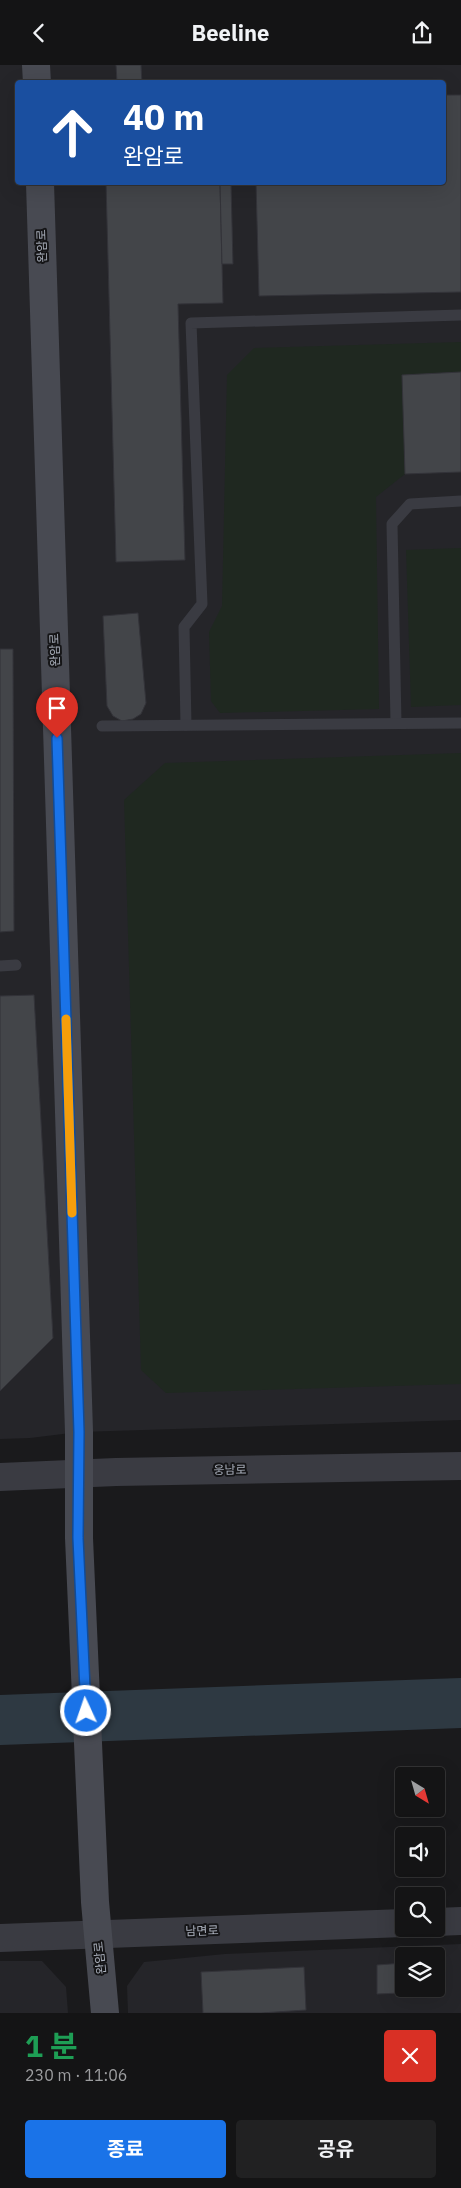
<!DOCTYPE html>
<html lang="ko">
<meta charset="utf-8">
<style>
:root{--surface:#141415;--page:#212122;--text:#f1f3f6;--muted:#9d9ea0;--line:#333334;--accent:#1a73e8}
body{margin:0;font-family:"IBM Plex Sans","Noto Sans KR",sans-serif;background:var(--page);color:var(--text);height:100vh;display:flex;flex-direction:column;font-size:19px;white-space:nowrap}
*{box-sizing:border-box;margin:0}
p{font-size:16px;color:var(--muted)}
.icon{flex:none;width:28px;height:28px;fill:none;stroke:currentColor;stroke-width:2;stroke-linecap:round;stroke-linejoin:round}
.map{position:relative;height:1948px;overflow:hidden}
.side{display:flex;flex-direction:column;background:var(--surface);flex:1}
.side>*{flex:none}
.banner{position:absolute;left:15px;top:15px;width:431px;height:105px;border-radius:5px;box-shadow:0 5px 20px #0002,0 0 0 1px var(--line);background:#1a4fa0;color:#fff;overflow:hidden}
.needle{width:32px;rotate:143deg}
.controls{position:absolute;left:395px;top:1702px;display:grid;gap:10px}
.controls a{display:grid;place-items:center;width:50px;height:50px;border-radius:5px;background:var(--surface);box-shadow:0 5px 20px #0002,0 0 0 1px var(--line);font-size:25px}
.pin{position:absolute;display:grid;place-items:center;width:42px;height:42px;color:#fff;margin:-51px -21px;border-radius:50% 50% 50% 0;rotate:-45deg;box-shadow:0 0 5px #0007}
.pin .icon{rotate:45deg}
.me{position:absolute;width:55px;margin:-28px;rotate:357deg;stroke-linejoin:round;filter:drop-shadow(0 0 4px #0008)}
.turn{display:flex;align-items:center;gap:18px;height:105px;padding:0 25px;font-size:22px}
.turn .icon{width:65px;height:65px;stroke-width:2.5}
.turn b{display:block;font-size:35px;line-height:42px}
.round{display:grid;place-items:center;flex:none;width:52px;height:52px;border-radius:5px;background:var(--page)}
.headline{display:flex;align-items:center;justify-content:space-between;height:85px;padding:0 25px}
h1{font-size:30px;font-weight:700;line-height:38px;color:#1e9e55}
.cta{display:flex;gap:10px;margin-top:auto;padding:10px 25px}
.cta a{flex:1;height:58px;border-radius:5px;background:var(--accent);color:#fff;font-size:20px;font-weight:700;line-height:58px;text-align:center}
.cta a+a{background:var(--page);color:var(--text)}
header{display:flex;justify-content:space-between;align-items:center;height:65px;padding:0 25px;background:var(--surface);font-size:22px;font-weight:700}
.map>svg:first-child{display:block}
.built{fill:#252529;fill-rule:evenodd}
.green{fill:#1f2820}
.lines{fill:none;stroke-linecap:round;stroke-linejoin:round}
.river{stroke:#2e3942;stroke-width:50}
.building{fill:#434549;stroke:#333339}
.service{stroke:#3a3b42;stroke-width:11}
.tertiary{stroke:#3a3b42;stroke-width:28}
.secondary{stroke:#484a52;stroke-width:28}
.route-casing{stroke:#114b97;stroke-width:12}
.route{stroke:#1a73e8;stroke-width:9}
.slow{stroke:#f59e0b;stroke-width:9}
.labels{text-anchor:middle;stroke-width:4;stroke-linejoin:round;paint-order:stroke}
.street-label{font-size:12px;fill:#abb1bd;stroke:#151517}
</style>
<header><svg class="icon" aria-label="back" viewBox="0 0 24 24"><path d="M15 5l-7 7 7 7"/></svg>Beeline<svg class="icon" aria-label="share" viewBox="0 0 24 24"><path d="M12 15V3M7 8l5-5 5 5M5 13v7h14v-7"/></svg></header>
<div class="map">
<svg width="461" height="1948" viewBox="0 0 461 1948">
<rect width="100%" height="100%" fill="#1a1a1c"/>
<g class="built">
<path d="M0,0h461v1355l-382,12 -49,6 -30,1zM18,18h426v100h-426z"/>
<path d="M461,1879v69h-333l-1,-27 17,-24 81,-8zM404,1891h32v33h-32z"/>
<path d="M0,1896h42l24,26 2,26h-68z"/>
</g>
<g class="green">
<path d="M461,277v30l-59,3 3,99 -29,23 3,212 -159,4 -9,-12 -2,-69 13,-26 5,-231 27,-27z"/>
<path d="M461,483v157l-50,2 -5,-157z"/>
<path d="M461,688v631l-295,9 -25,-23 -17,-570 41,-37z"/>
</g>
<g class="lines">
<path class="river" d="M0,1655l461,-17"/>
</g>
<g class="building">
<path d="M116,0h25l1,18h-25z"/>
<path d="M444,30h17v197l-202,4 -3,-113h188z"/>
<path d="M106,118h114l3,120 -45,1 7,256 -69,2z"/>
<path d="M220,118h11l2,81h-11z"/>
<path d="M461,307v100l-56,2 -3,-99z"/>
<path d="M138,548l8,90 -5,11 -8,5 -11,2 -9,-5 -6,-10 -4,-90z"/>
<path d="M0,584h13l1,282 -14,1z"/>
<path d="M34,930l19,343 -53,53v-395z"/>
<path d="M404,1898v26h19v3l-46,2v-29z"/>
<path d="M304,1902l2,43 -45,3h-58l-2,-41z"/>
</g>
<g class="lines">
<g class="service">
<path d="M396,658l-4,-199 18,-20 51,-3"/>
<path d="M186,660l-2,-98 18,-23 -11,-281 270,-8"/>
<path d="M102,661l359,-3"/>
<path d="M0,901l16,-1"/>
</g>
<g class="tertiary">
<path d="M0,1412l116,-5 345,-6"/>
<path d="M436,1857l25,-1"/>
<path d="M0,1873l404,-15"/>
</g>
<g class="secondary">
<path d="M36,0l1,18"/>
<path d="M40,118l39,1249v106l16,364 10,111"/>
</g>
</g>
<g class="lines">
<g class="route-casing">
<path id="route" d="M57,673l22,694 -1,106 8,173"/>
</g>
<use href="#route" class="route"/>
<path class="slow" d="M66,954l6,194"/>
</g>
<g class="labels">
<g class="street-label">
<text transform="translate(42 181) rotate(-92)" y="4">완암로</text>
<text transform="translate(55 585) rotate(-92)" y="4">완암로</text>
<text transform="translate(230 1405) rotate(-1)" y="4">웅남로</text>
<text transform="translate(202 1866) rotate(-2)" y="4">남면로</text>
<text transform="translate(100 1893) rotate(-96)" y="4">완암로</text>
</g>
</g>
</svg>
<div class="controls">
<a><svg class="needle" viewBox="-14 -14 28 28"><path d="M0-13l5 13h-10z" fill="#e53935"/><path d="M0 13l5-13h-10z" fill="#9d9ea0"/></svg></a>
<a><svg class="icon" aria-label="sound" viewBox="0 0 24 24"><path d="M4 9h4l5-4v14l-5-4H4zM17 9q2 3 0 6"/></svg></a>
<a><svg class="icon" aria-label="search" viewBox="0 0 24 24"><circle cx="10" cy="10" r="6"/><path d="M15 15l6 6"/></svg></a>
<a><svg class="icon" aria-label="layers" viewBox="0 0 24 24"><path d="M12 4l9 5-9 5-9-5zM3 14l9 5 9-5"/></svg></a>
</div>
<div class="pin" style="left:57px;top:673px;background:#d93025"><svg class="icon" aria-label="arrive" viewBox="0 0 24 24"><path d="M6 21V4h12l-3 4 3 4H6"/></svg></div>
<svg class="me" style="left:86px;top:1646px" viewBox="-20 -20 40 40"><circle r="17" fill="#1a73e8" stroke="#fff" stroke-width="3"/><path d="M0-11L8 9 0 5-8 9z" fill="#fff"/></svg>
<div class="banner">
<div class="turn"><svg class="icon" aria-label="ahead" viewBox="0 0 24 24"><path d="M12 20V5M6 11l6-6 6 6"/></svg><div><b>40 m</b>완암로</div></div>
</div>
</div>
<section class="side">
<div class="headline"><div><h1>1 분</h1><p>230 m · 11:06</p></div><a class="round" style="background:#d93025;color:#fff"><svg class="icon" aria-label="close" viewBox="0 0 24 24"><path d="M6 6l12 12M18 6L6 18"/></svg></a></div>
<div class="cta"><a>종료</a><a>공유</a></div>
</section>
